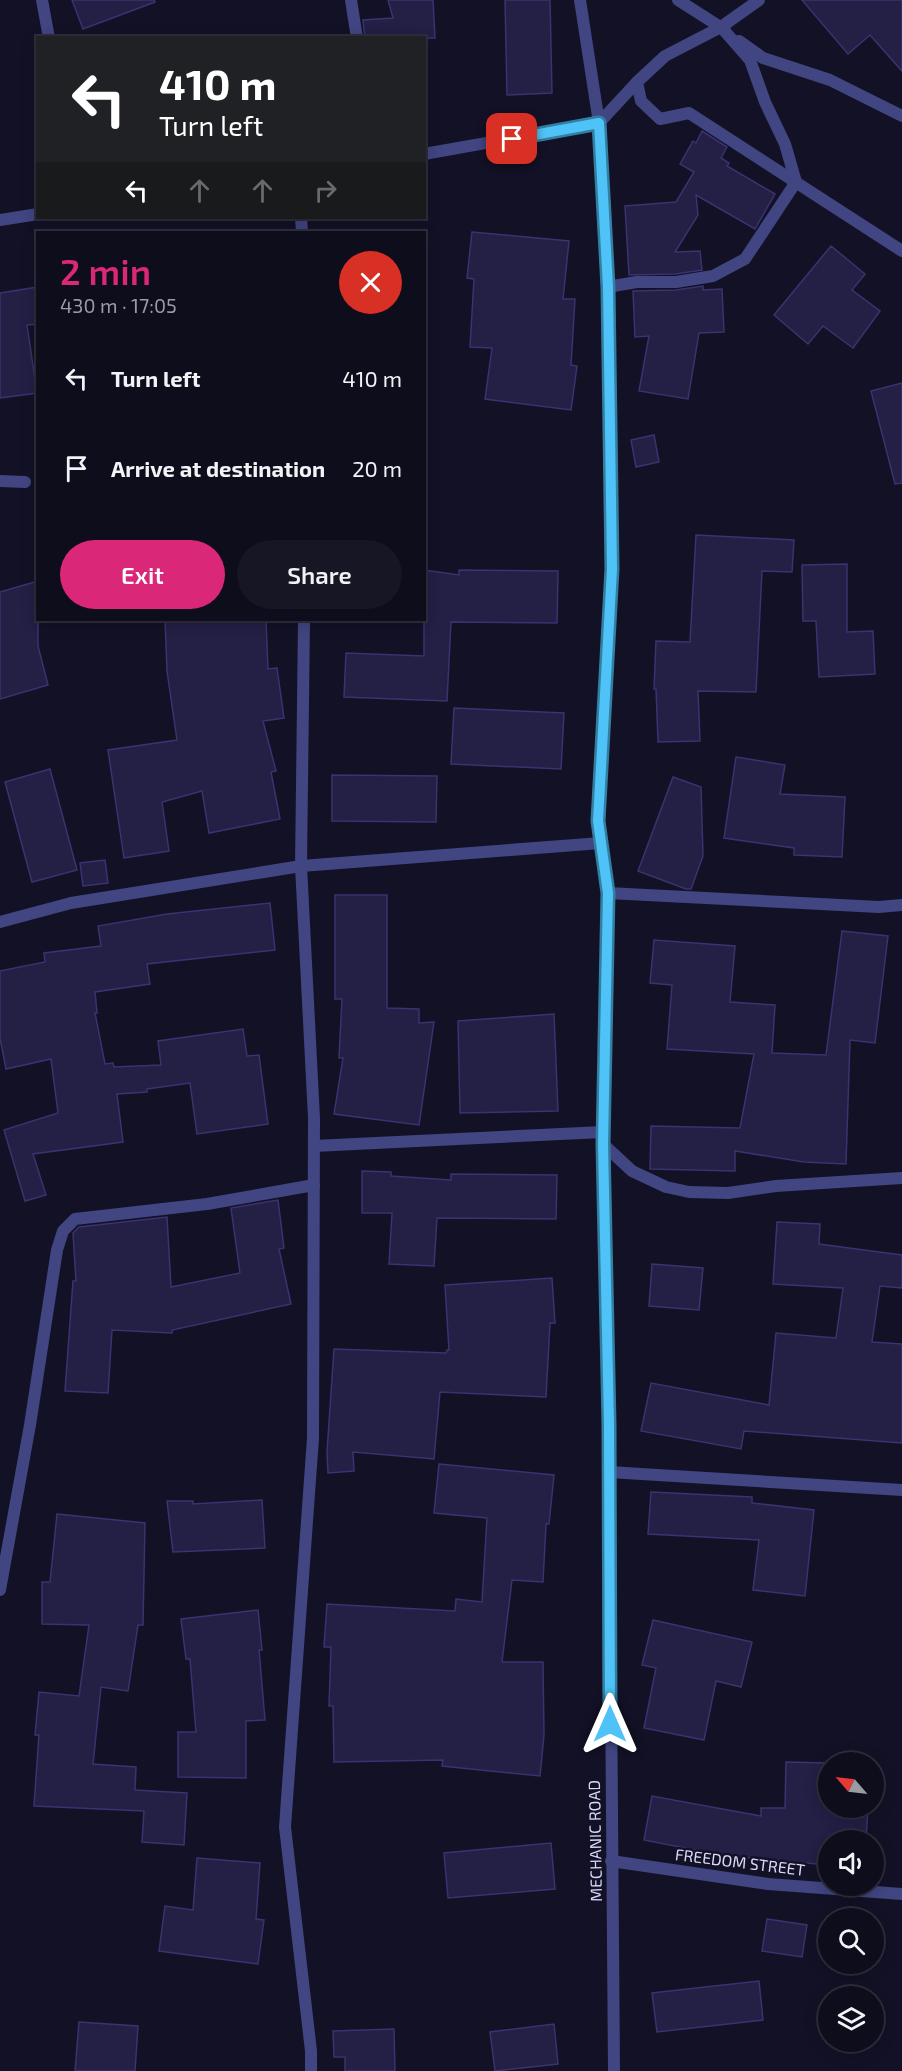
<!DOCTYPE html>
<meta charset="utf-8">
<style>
:root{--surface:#0e0d1c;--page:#171625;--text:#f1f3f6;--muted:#9b9ca3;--line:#2e2d3b;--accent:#db2777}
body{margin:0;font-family:"Exo 2",sans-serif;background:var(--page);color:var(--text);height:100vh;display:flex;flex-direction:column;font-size:22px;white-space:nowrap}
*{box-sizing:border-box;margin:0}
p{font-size:20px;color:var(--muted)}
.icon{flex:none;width:33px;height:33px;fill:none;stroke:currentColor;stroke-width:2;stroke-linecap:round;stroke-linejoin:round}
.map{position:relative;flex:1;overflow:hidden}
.details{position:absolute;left:36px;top:231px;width:390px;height:390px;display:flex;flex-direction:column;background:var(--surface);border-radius:0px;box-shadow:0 3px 15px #0003,0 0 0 2px var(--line)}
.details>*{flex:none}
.banner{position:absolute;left:36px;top:36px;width:390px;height:183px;border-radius:0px;box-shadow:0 3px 15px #0003,0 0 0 2px var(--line);background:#202124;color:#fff;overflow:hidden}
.needle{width:39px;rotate:298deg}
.tools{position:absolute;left:818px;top:1752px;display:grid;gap:12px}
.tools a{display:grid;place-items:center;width:66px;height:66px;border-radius:50%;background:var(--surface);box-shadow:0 3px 15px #0003,0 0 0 2px var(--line);font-size:30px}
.pin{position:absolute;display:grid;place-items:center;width:51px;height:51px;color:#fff;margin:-26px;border-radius:12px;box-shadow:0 3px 9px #0006}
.me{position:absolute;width:66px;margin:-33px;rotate:0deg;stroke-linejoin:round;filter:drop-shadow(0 0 4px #0008)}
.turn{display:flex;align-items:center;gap:21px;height:126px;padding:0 24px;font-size:27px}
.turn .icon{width:78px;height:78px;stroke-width:2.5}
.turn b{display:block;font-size:42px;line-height:51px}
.lanes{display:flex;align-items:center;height:57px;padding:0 24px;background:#0003;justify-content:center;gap:30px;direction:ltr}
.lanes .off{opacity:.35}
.round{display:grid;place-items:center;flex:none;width:63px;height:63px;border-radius:32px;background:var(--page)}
.summary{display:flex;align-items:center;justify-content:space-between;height:102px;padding:0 24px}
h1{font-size:36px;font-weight:600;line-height:45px;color:var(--accent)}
.action{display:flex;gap:12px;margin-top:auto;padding:12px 24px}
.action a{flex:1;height:69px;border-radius:36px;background:var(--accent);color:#fff;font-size:24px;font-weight:600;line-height:69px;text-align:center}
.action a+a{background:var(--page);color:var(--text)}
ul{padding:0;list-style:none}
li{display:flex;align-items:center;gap:18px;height:90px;padding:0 24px}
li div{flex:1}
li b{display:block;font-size:22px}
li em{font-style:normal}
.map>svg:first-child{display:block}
.building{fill:#231f45;stroke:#39336f;stroke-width:1.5}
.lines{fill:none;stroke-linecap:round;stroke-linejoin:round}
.minor{stroke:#414581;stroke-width:12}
.route-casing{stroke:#337fa1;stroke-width:15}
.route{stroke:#4fc3f7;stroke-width:10}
.labels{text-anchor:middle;stroke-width:5;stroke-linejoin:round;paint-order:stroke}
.street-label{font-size:16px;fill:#dad9fc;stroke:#131126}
</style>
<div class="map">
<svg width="902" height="2071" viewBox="0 0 902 2071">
<rect width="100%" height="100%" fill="#131126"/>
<g class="building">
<path d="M72,0h82l1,2 -72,27z"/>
<path d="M388,0h45l2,38h-70l-2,-18 30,-2z"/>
<path d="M505,0h45l2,93 -45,2z"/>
<path d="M802,0h100v71l-32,-36 -22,19z"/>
<path d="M702,131l25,16 -6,11 8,5 -2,3 48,28 -20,35 -59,-34 2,20 -23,37 25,-1 2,19 -27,4 -46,1 -4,-69 51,-4 18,-30 -14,-8 13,-23 3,2z"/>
<path d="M472,232l97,9 -6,58h12l-4,66 6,1 -6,44 -86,-11 7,-51 -22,-1 4,-68 -7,-1z"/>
<path d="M831,246l34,28 -13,16 28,21 -27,37 -30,-22 -15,18 -34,-29z"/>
<path d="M703,286v4l19,-1 2,43 -25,1 -11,66 -49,-8 10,-55 -14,1 -2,-46 43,-1z"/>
<path d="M38,287v37l-11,1 10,68 -37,5v-105z"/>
<path d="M902,383v100l-7,1 -24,-93z"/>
<path d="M654,435l5,27 -23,5 -5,-27z"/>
<path d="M696,535l98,5 -2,32 -30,-1 -6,121 -58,-1 2,50 -42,1 -2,-53h-2l2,-48 34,1z"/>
<path d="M847,564v68l26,-1 2,43 -56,3 -3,-56h-13l-1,-56z"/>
<path d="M424,570l35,5v-5l99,1 -1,52 -106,-1 -4,79 -103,-4 2,-44 78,3z"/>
<path d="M38,581v65l10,39 -48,14v-107z"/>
<path d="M165,620h101l2,49 9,-1 7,50 -21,3 13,50 -5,1 9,47 -71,14 -7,-42 -40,11 7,49 -45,7 -16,-108 69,-10 -10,-69z"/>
<path d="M454,708l110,5 -3,56 -110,-5z"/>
<path d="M736,757l49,8 -5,29 65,3 -3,60 -48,-2v-7l-70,-10z"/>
<path d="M50,769l27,101 -45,12 -27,-100z"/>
<path d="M332,775l105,1 -1,46 -104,-1z"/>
<path d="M673,777l28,10 2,69 -12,33h-5l-48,-18z"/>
<path d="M105,860l3,23 -25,3 -3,-23z"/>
<path d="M335,895h52v113l32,1v14l15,-1 -15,103 -85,-11 9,-56h-4l3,-59h-7z"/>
<path d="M270,903l5,47 -128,14 3,20 -55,8 2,21h-2l10,51 8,-1 1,4 47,-2 -3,-24 85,-12 4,27 12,-1 9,69 -71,10 -7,-51 -43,6v3l-30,2 6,48 -90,12 13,41 -21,6 -21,-71 54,-17 -7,-54 -45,10 -6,-31v-67l45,-9 -1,-9 57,-7 -3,-20 69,-12z"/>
<path d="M842,931l46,5 -13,107 -25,-3 -4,124 -42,-2 -69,-11v20l-85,-2 1,-43 89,2 14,-74 -87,-5 5,-64 -22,-2 4,-43 81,6 -5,56 45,3 -3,48 54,2z"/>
<path d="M554,1014l4,97 -98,2 -2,-92z"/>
<path d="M362,1171l29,1v4l60,4v-6l106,1 -1,44 -119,-1 -3,48 -45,-2 3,-51h-30z"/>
<path d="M278,1200l6,48 -5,1 12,55 -119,26v3l-60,-3 -4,63 -43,-2 8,-110h3l-3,-48 6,-6 88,-10 4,70 69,-14 -9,-65z"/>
<path d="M777,1222l43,2 -1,20 83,11v33l-22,-2 -8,56 30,2v99l-158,-12 -3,18 -100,-18 10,-48 118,22 7,-72 60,5 7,-50 -70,-4z"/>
<path d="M652,1264l51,4 -4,42 -50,-4z"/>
<path d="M552,1278l3,45h-5l-4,74 -106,-5 -6,67 -81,-7 1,19 -26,2 -1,-21 7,-103 112,4 1,-3h2l-4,-65z"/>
<path d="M439,1464l115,11 -5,49h-3l-3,58 -31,-2 -10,82h41l1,73 -4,41 -98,-10 1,-6 -109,2 -1,-56h-4l2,-59h-7l3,-43 128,7 1,-12 26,3 5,-84 -53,-5z"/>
<path d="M651,1492l101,5v6l62,7 -9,86 -52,-6 6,-50 -111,-6z"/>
<path d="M262,1500l3,48 -92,4 -6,-51h26v3z"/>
<path d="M57,1514l88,9 -2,102h-5l-10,66 -27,-4 -8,77 43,3 -1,23 52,3 -3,52 -42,-3 2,-31 -110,-5 5,-71h-4l4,-43 40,4 10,-71 -47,-1v-42h8z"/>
<path d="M258,1610l4,40h-3l6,70 -19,1v57l-68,-1v-45h18l-6,-73h-4l-5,-40z"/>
<path d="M653,1620l99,22 -11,45 -25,-6 -12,59 -60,-12 12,-60 -14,-3z"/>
<path d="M786,1762l42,1v45h40l-2,32h-38v25l-87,-8v2l-97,-19 8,-44 109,20v-8h24z"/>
<path d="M551,1843l4,46 -107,9 -4,-45z"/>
<path d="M197,1858l63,5 -4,56 8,1 -6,44 -99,-13 6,-45 28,4z"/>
<path d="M767,1919l40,6 -5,32 -40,-6z"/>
<path d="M759,1981l4,39 -106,12 -5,-39z"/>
<path d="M79,2022l59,4 -3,45h-60z"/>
<path d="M554,2024l4,40 -63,7 -5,-39z"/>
<path d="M394,2029l1,42h-50v-14h-11l-1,-26z"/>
</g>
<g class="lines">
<g class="minor">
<path d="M42,0l7,38"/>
<path d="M351,0l6,38"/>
<path d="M678,0l47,30"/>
<path d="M739,41l24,17 67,22 72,36"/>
<path d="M637,82l4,19 19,18 29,-6 213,138"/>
<path d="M424,154l175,-31 -19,-123"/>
<path d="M301,218l1,14"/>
<path d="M0,220l38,-6"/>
<path d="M607,287l30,-5h39l37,-6 32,-17 51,-77 -11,-38 -20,-42 -15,-42 -29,-33"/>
<path d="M0,481l25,1"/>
<path d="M304,620l-3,246 13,252 -1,320 -28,389 26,224v20"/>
<path d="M608,893l271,14 23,-2"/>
<path d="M0,922l71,-19 230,-37 300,-23"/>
<path d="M603,1144l29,27 34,16 23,5 39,1 48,-7 126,-8"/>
<path d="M314,1146l289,-14"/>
<path d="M609,1472l293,18"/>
<path d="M0,1590l30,-165 27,-175 6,-19 12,-12 132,-15 107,-19"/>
<path d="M611,1861l157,23 134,10"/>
<path d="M614,2071l-5,-647 -6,-292 5,-239 -10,-72 14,-252 -5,-282 -8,-164 38,-41 28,-26 56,-29 38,-27"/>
</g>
</g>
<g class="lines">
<g class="route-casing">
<path id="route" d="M512,139l87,-16 9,164 4,282 -14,252 10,72 -5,251 6,280 1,300"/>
</g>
<use href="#route" class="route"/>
</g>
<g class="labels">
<g class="street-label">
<text transform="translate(595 1841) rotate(-91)" y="6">MECHANIC ROAD</text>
<text transform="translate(740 1862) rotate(7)" y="6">FREEDOM STREET</text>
</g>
</g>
</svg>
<div class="tools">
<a><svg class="needle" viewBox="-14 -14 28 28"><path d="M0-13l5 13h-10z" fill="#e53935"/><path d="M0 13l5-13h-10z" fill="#9b9ca3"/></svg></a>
<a><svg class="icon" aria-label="sound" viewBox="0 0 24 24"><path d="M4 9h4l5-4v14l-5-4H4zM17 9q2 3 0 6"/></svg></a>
<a><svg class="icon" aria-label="search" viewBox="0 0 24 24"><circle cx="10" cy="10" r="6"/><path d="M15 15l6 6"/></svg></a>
<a><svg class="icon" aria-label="layers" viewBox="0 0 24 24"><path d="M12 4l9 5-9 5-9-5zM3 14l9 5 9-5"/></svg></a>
</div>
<div class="pin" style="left:512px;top:139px;background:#d93025"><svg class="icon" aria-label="arrive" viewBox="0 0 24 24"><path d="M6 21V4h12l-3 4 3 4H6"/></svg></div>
<svg class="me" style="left:610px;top:1724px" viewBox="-20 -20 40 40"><path d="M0-17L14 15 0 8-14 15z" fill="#4fc3f7" stroke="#fff" stroke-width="4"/></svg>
<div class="banner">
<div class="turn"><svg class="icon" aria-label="left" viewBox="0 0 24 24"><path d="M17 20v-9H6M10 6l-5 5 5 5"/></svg><div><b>410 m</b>Turn left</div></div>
<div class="lanes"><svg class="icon" aria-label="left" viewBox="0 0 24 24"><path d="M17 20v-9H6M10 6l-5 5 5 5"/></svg><svg class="icon off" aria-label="ahead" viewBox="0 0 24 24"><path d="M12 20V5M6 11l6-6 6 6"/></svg><svg class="icon off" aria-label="ahead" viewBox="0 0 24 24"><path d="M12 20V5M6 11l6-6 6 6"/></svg><svg class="icon off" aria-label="right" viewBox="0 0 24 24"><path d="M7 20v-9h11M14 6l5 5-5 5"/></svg></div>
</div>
<section class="details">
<div class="summary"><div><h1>2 min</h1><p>430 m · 17:05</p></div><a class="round" style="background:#d93025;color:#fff"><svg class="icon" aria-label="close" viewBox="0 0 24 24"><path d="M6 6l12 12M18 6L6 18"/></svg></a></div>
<ul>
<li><svg class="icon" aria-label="left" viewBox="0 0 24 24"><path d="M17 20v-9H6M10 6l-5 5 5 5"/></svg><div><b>Turn left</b></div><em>410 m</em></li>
<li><svg class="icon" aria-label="arrive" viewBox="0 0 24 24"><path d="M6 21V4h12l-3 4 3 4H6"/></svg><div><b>Arrive at destination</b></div><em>20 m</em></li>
</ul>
<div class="action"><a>Exit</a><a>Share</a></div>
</section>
</div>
